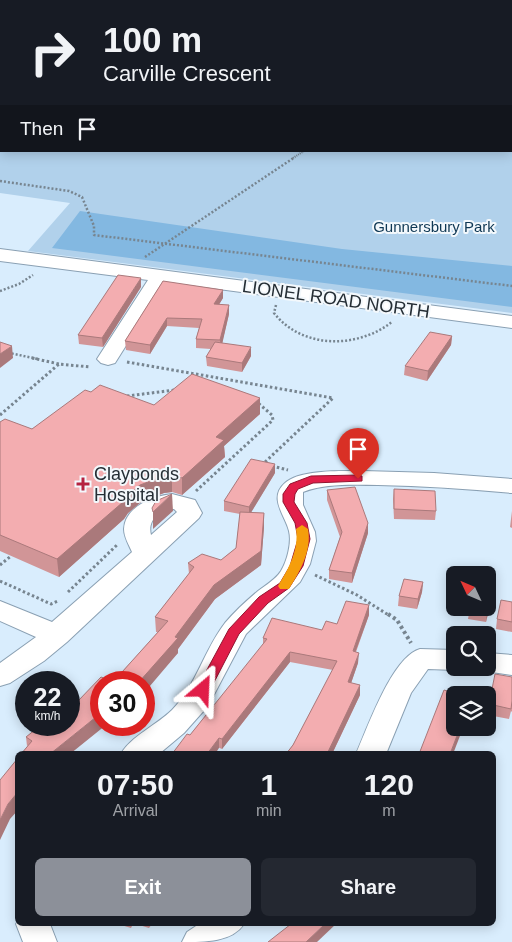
<!DOCTYPE html>
<style>
:root{--surface:#171b24;--page:#242831;--text:#f1f3f6;--muted:#9ea1a6;--accent:#8c9099}
body{margin:0;font-family:Helvetica,sans-serif;background:var(--page);color:var(--text);height:100vh;display:flex;flex-direction:column;font-size:19px;white-space:nowrap}
*{box-sizing:border-box;margin:0}
p{font-size:16px;color:var(--muted)}
.icon{flex:none;width:28px;height:28px;fill:none;stroke:currentColor;stroke-width:2;stroke-linecap:round;stroke-linejoin:round}
.map{position:relative;flex:1;overflow:hidden}
.side{position:absolute;left:15px;top:751px;width:481px;height:175px;display:flex;flex-direction:column;background:var(--surface);border-radius:8px;box-shadow:0 2px 12px #0003}
.side>*{flex:none}
.hud{position:absolute;left:0px;top:0px;width:512px;height:152px;box-shadow:0 2px 12px #0003;background:#171b24;color:var(--text);overflow:hidden}
.needle{width:32px;rotate:314deg}
.tools{position:absolute;left:446px;top:566px;display:grid;gap:10px}
.tools a{display:grid;place-items:center;width:50px;height:50px;border-radius:8px;background:var(--surface);box-shadow:0 2px 12px #0003;font-size:25px}
.speed{position:absolute;left:15px;top:671px;display:flex;gap:10px;font-size:25px;font-weight:700;text-align:center}
.speed>*{display:grid;place-content:center;width:65px;height:65px;border-radius:50%;background:var(--surface);box-shadow:0 2px 12px #0003;line-height:1}
.speed small{font-size:12px;font-weight:400}
.speed .limit{border:8px solid #d22;background:#fff;color:#111}
.pin{position:absolute;display:grid;place-items:center;width:42px;height:42px;color:#fff;margin:-51px -21px;border-radius:50% 50% 50% 0;rotate:-45deg;box-shadow:0 0 5px #0007}
.pin .icon{rotate:45deg}
.me{position:absolute;width:55px;margin:-28px;rotate:26deg;stroke-linejoin:round;filter:drop-shadow(0 0 4px #0008)}
.turn{display:flex;align-items:center;gap:18px;height:105px;padding:0 20px;font-size:22px}
.turn .icon{width:65px;height:65px;stroke-width:2.5}
.turn b{display:block;font-size:35px;line-height:42px}
.then{display:flex;align-items:center;height:48px;padding:0 20px;background:#0003;gap:10px;font-size:19px}
.eta{display:flex;justify-content:space-evenly;align-items:center;height:85px;text-align:center}
.eta b{font-size:30px;font-weight:700;line-height:35px}
.button{display:flex;gap:10px;margin-top:auto;padding:10px 20px}
.button a{flex:1;height:58px;border-radius:8px;background:var(--accent);color:#fff;font-size:20px;font-weight:700;line-height:58px;text-align:center}
.button a+a{background:var(--page);color:var(--text)}
.map>svg:first-child{display:block}
.green{fill:#b1d1eb;fill-rule:evenodd}
.forest{fill:#83b8e1}
.lines{fill:none;stroke-linecap:round;stroke-linejoin:round}
.stream{fill:#83b8e1;fill-rule:evenodd}
.minor-casing{stroke:#8aa0b3;stroke-width:2}
.path-far3{stroke:#778590;stroke-width:2;stroke-dasharray:1 1;stroke-linecap:butt}
.path-far2{stroke:#778590;stroke-width:2.5;stroke-dasharray:2 2;stroke-linecap:butt}
.path-far1{stroke:#778590;stroke-width:3;stroke-dasharray:2.5 2.5;stroke-linecap:butt}
.path{stroke:#778590;stroke-width:4;stroke-dasharray:3 3;stroke-linecap:butt}
.minor{fill:#fff;fill-rule:evenodd}
.wall{fill:#d19597}
.shaded-wall{fill:#aa797b}
.building{fill:#f3adb0;stroke:#aa797b}
.route{fill:#e11d48;stroke:#92132f}
.slow{fill:#f59e0b}
.poi-dot{fill:#b52240;stroke:#f3f8fc;stroke-width:2}
.labels{text-anchor:middle;stroke-width:4;stroke-linejoin:round;paint-order:stroke}
.far-park-label{font-size:15px;fill:#0f3854;stroke:#f3f8fc}
.street-label{font-size:18px;fill:#252e35;stroke:#f3f8fc}
.poi-label{font-size:18px;fill:#252e35;stroke:#f3f8fc;text-anchor:start}
</style>
<div class="map">
<svg width="512" height="942" viewBox="0 0 512 942">
<rect width="100%" height="100%" fill="#d9edfd"/>
<path class="green" d="M0,0h512v313l-484,-62 42,-48 -70,-10zM1,1h510v150h-510z"/>
<path class="forest" d="M80,211l262,38 170,17v41l-460,-59z"/>
<g class="lines">
<g class="stream">
<path d="M482,0h9l2,1h-7z"/>
<rect x="511" y="3" width="1" height="2"/>
</g>
<g class="minor-casing">
<g id="minor">
<path d="M0,249l512,67v12l-346,-46 -51,81 -7,2 -7,-2 -4,-4 51,-79 -148,-19z"/>
<path d="M363,471l71,2 78,6v14c-44,-4 -89,-7 -134,-8 -24,0 -52,-2 -75,7v13l12,27 1,9 -6,23 -10,18 -54,52 -38,72 -24,27 -25,21h-38c9,-17 37,-30 51,-44 25,-26 32,-60 53,-87 10,-12 21,-22 33,-32 8,-6 18,-12 23,-20 6,-10 11,-28 8,-40 -4,-16 -21,-33 -4,-48 15,-14 59,-12 78,-12z"/>
<path d="M172,494l23,6 7,13 -3,5 -132,124 -23,19 -34,22 -10,3v-23l36,-26 -36,-16v-20l52,21 80,-70c-3,-7 -8,-15 -8,-23 1,-23 30,-33 48,-35zM174,509l3,3 -26,23c-4,-15 9,-26 23,-26z"/>
<path d="M420,649l35,1v18h8l-8,2 -27,-1 -17,24 -25,61h-30c12,-27 36,-97 64,-105z"/>
<path d="M488,653l24,2v20l-34,-5 -1,-2h11z"/>
<path d="M18,921v3h32l7,18h-34l-7,-18z"/>
<path d="M199,924h45c-12,18 -38,18 -62,18l5,-10z"/>
</g>
</g>
<path class="path-far3" d="M293,158l11,-7"/>
<g class="path-far2">
<path d="M0,181l69,10 13,6 12,29v9l418,51"/>
<path d="M145,257l150,-100"/>
<path d="M0,291l19,-7 14,-9"/>
<path d="M276,305l-2,8c28,36 83,36 118,9"/>
<path d="M0,351l38,8"/>
</g>
<g class="path-far1">
<path d="M32,358l27,6"/>
<path d="M127,362l206,36 -69,65"/>
<path d="M127,396l48,-6"/>
<path d="M0,415l59,-51 31,3"/>
<path d="M272,466l16,4"/>
<path d="M196,491l77,-71 -1,-5 -14,-12"/>
<path d="M0,565l11,-9"/>
<path d="M315,575l42,20 33,21"/>
<path d="M0,581l51,23 7,-3"/>
<path d="M68,592l50,-48"/>
</g>
<path class="path" d="M388,614l9,6 14,23"/>
<use href="#minor" class="minor"/>
</g>
<g class="wall">
<path d="M163,281l60,17 -4,6 10,10 -7,29 29,13 -9,16 -35,-6 -1,-9 5,-8 -15,-1v-9l3,-11 -32,-2 -17,28 -24,-4 -1,-9z"/>
<path d="M141,287l-38,60 -24,-3 -1,-9z"/>
<path d="M452,336l-1,9 -24,36 -23,-6 1,-9z"/>
<path d="M91,392l63,13 106,-7v16l-36,32 1,11 -43,38 -10,-3 -8,1 -23,9 -13,11 -4,6 -65,58 -59,-26v-129l32,7z"/>
<path d="M275,473l-24,39 13,15 -3,38 -46,34 -37,50v4l-34,29 -117,64 -1,-9 52,-36 35,-19 45,-50h-2l-1,-15 34,-43 -1,-11 33,-3 15,-12 4,-34 -16,-3v-10z"/>
<path d="M394,489l42,22 -1,9 -41,-1 -1,-20z"/>
<path d="M327,490l41,33v10l-16,50 -23,-4v-9l11,-33 -13,-37z"/>
<path d="M512,511v17l-2,-1z"/>
<path d="M423,582l-1,10 -5,17 -19,-3 1,-10z"/>
<path d="M512,602v30l-16,-3 1,-10z"/>
<path d="M369,605v10l-13,37 2,11 -7,20 9,12 -28,59h-46l7,-9 40,-75 -43,-8 -68,87 -32,-14 73,-90v-7l59,-8 15,-6z"/>
<path d="M490,605l-4,17 -18,-3 2,-11z"/>
<path d="M512,677v35l-1,-1 -2,8 -21,-4 1,-11z"/>
<path d="M118,924h15l-2,4z"/>
<path d="M136,924h16l-3,4z"/>
</g>
<g class="shaded-wall">
<path d="M141,278v9l-38,60 -1,-9z"/>
<path d="M223,290v8l-9,15v-9z"/>
<path d="M229,305v9l-8,35 -1,-9z"/>
<path d="M167,318v8l-17,28v-9z"/>
<path d="M452,336l-1,9 -24,36 1,-10z"/>
<path d="M12,346l1,12 -13,10v-14z"/>
<path d="M251,347v9l-9,16v-9z"/>
<path d="M260,398v16l-36,32 1,11 -43,38v-17l34,-41z"/>
<path d="M275,464v9l-26,43v-9z"/>
<path d="M172,475v17l-8,1 -23,9 -13,11 -4,6 -65,58 -2,-18 70,-63 13,-11 24,-9z"/>
<path d="M172,494l1,17 -20,18v-17z"/>
<path d="M264,513v14l-3,38 -46,34 -37,50v4l-34,40v-11h-5l36,-45z"/>
<path d="M368,523v10l-16,50v-10z"/>
<path d="M423,582l-1,10 -5,17 1,-10z"/>
<path d="M491,595l-1,10 -4,17 1,-10z"/>
<path d="M369,605v10l-17,46 1,-10z"/>
<path d="M290,652v10l-68,87v-10z"/>
<path d="M359,653l-1,10 -10,29v-10z"/>
<path d="M360,685v10l-28,59h-5z"/>
<path d="M101,713v12h5l-36,29h-20z"/>
<path d="M460,728h3l-10,26h-3z"/>
<path d="M219,738v10l-4,6h-8z"/>
<path d="M18,792v18l-8,9 -10,21v-20l8,-16z"/>
<path d="M325,924h11l-19,18h-11z"/>
</g>
<g class="building">
<path d="M118,275l23,3 -39,60 -24,-3z"/>
<path d="M163,281l60,9 -9,14 15,1 -9,35 -24,-1 6,-20 -35,-1 -17,27 -25,-4z"/>
<path d="M430,332l22,4 -24,35 -23,-5z"/>
<path d="M0,342l12,4 -12,8z"/>
<path d="M215,342l36,5 -9,16 -36,-6z"/>
<path d="M192,374l68,24 -44,39 8,3 -42,38 -10,-3 -8,1 -24,9 -13,11 -4,6 -66,57 -57,-24v-113l5,-3 27,10 53,-39 6,2 9,-7 54,20z"/>
<path d="M251,459l24,5 -26,43 -25,-6z"/>
<path d="M355,487l13,36 -16,50 -23,-3 13,-38 -15,-42z"/>
<path d="M394,489l41,2 1,20 -42,-2z"/>
<path d="M172,494l-19,18 -1,-4 4,-7z"/>
<path d="M240,512l24,1 -3,38 -47,34 -39,52 3,1 -39,44h-38v31l-51,41h-29l11,-13 -6,-4 15,-12h28v-21l6,-5 3,2 23,-24 12,5 55,-61 -13,-4 39,-50 -6,-4 14,-9 19,6 15,-12z"/>
<path d="M404,579l19,3 -5,17 -19,-3z"/>
<path d="M488,594l3,1 -4,17 -17,-3v-1h18z"/>
<path d="M501,600l11,2v20l-15,-3z"/>
<path d="M346,601l23,4 -16,46 6,2 -11,29 12,3 -33,69h-41l7,-9 44,-84 -47,-9 -68,87 -3,-1 -12,16h-35l15,-20 3,1 77,-96 -4,-1 9,-20 50,12 4,-9 11,3z"/>
<path d="M495,674l17,3v24l-1,8 -22,-5z"/>
<path d="M444,690l17,5h-6v33h5l-10,26h-31z"/>
<path d="M18,758v34l-10,12 -8,16v-40z"/>
<path d="M291,924h34l-19,18h-38z"/>
</g>
<path class="route" d="M358,475l4,1v5l-49,2 -15,6 -3,5 -1,8 13,21 3,16 -7,27 -14,22 -21,15 -29,31 -31,60h-9l-3,-4 33,-61 30,-32 21,-14 10,-17 8,-27 -3,-16 -12,-21v-8l7,-10 21,-8z"/>
<path class="slow" d="M302,525l6,4c4,22 -8,42 -19,60h-9l-2,-3c11,-18 21,-36 18,-57z"/>
<path class="poi-dot" d="M80.5 476.5h5v5h5v5h-5v5h-5v-5h-5v-5h5z"/>
<g class="labels">
<g class="far-park-label">
<text x="434" y="232">Gunnersbury Park</text>
</g>
<g class="street-label">
<text transform="translate(336 299) rotate(8)" y="6">LIONEL ROAD NORTH</text>
</g>
<g class="poi-label">
<text x="94" y="480">Clayponds<tspan x="94" dy="21">Hospital</tspan></text>
</g>
</g>
</svg>
<div class="tools">
<a><svg class="needle" viewBox="-14 -14 28 28"><path d="M0-13l5 13h-10z" fill="#e53935"/><path d="M0 13l5-13h-10z" fill="#9ea1a6"/></svg></a>
<a><svg class="icon" aria-label="search" viewBox="0 0 24 24"><circle cx="10" cy="10" r="6"/><path d="M15 15l6 6"/></svg></a>
<a><svg class="icon" aria-label="layers" viewBox="0 0 24 24"><path d="M12 4l9 5-9 5-9-5zM3 14l9 5 9-5"/></svg></a>
</div>
<div class="speed"><div>22<small>km/h</small></div><div class="limit">30</div></div>
<div class="pin" style="left:358px;top:479px;background:#d93025"><svg class="icon" aria-label="arrive" viewBox="0 0 24 24"><path d="M6 21V4h12l-3 4 3 4H6"/></svg></div>
<svg class="me" style="left:203px;top:690px" viewBox="-20 -20 40 40"><path d="M0-17L14 15 0 8-14 15z" fill="#e11d48" stroke="#fff" stroke-width="4"/></svg>
<div class="hud">
<div class="turn"><svg class="icon" aria-label="right" viewBox="0 0 24 24"><path d="M7 20v-9h11M14 6l5 5-5 5"/></svg><div><b>100 m</b>Carville Crescent</div></div>
<div class="then">Then<svg class="icon" aria-label="arrive" viewBox="0 0 24 24"><path d="M6 21V4h12l-3 4 3 4H6"/></svg></div>
</div>
<section class="side">
<div class="eta">
<div><b>07:50</b><p>Arrival</p></div>
<div><b>1</b><p>min</p></div>
<div><b>120</b><p>m</p></div>
</div>
<div class="button"><a>Exit</a><a>Share</a></div>
</section>
</div>
